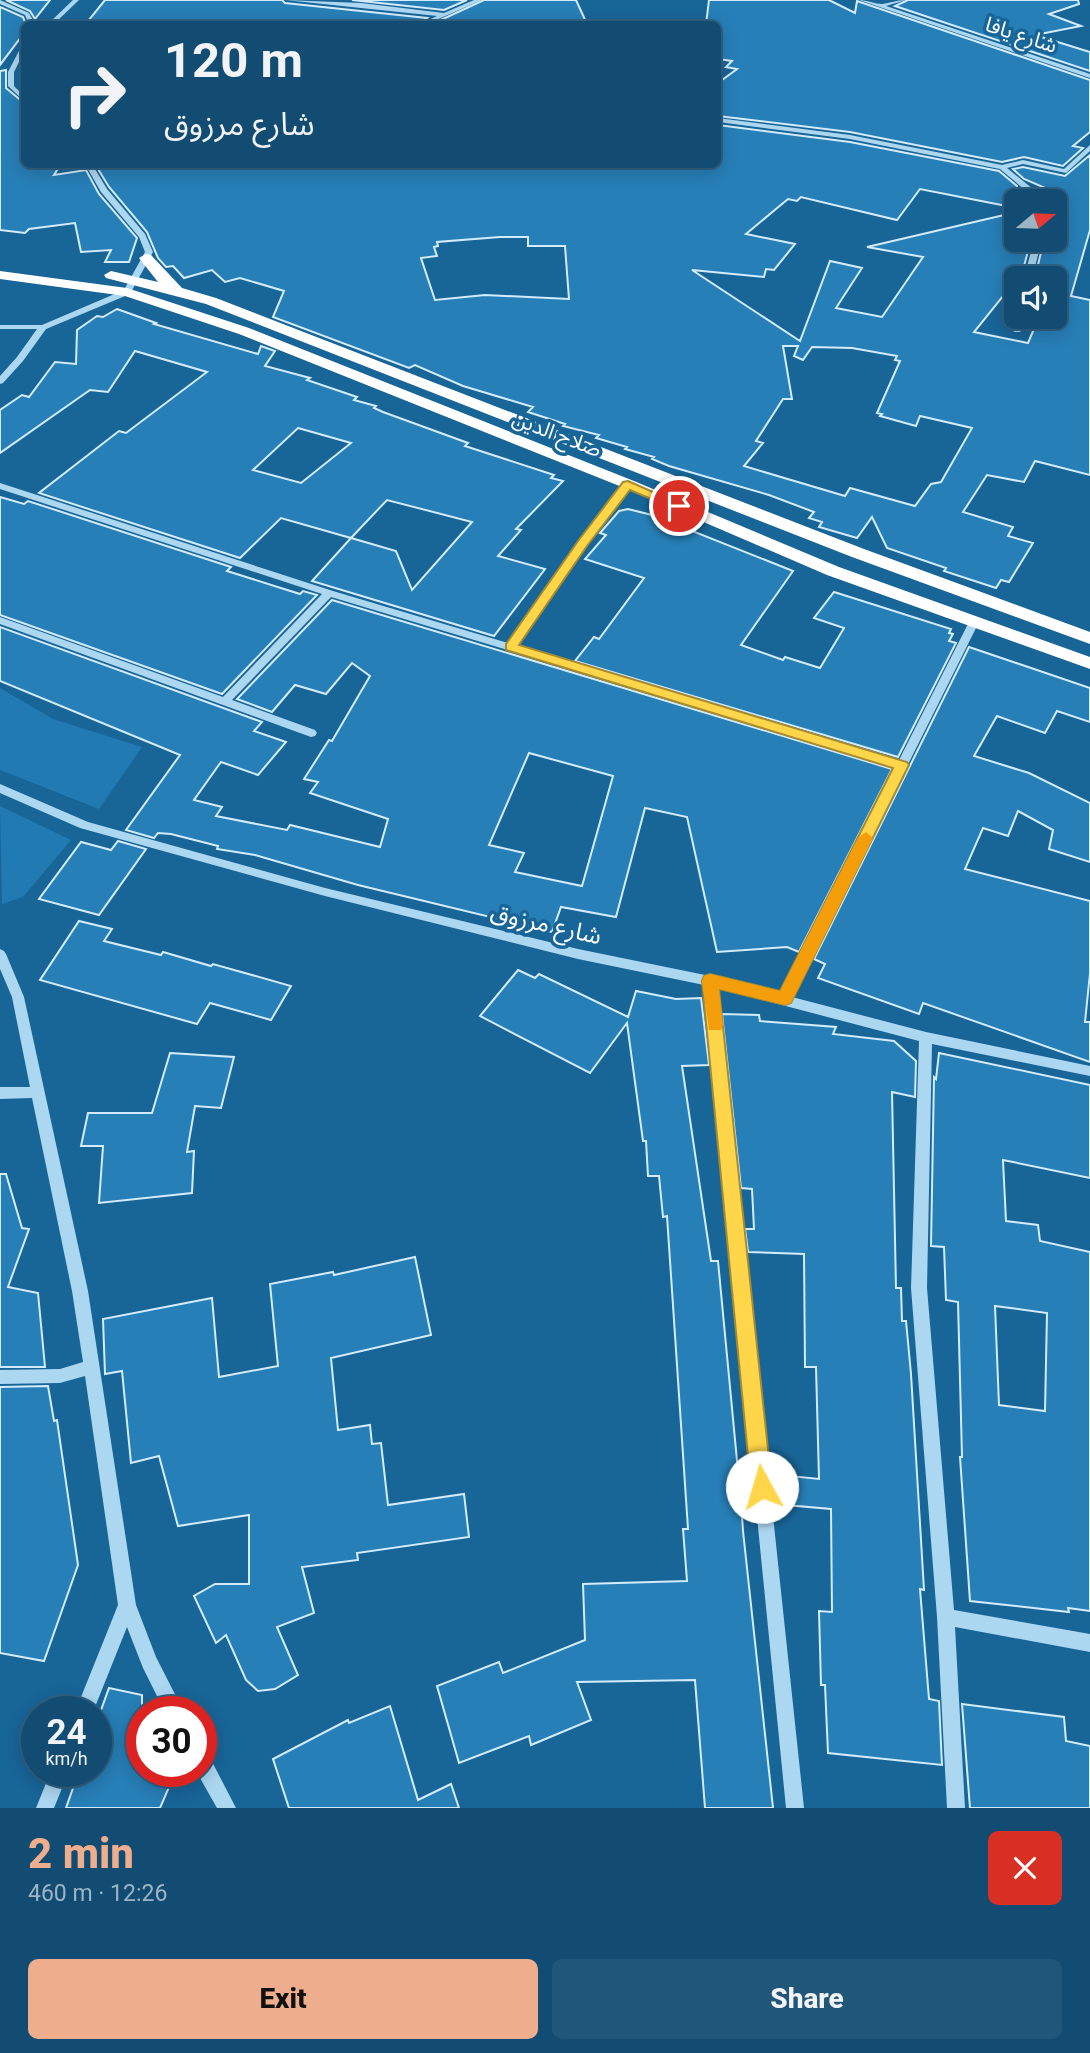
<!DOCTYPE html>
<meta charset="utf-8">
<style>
:root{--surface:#124c72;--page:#1f567a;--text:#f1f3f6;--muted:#9cb4c4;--line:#316384;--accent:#eead8d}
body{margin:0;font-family:Roboto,"Noto Sans Arabic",sans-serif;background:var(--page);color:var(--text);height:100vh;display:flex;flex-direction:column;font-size:26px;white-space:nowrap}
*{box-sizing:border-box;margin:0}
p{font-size:23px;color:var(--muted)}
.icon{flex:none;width:38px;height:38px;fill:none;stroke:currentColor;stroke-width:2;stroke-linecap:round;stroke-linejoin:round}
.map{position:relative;height:1808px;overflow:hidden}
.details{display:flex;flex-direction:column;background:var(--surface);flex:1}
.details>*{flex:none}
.banner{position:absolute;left:21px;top:21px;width:700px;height:147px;border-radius:10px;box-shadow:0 4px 18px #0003,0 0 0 2px var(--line);background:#124c72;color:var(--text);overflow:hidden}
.needle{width:46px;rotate:71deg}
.fabs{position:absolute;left:1004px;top:189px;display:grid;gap:14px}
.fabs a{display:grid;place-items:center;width:63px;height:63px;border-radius:10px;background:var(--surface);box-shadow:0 4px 18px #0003,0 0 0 2px var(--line);font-size:35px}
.speed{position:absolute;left:21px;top:1696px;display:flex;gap:14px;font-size:35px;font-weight:700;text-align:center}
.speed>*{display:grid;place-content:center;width:91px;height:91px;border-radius:50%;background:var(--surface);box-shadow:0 4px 18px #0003,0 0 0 2px var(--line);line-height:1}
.speed small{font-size:18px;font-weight:400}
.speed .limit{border:10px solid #d22;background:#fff;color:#111}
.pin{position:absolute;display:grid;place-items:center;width:60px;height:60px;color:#fff;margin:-30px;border:4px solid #fff;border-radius:50%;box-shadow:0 2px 7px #0007}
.me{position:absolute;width:77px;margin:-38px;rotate:354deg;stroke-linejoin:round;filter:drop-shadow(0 0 5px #0008)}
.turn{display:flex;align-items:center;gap:24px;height:147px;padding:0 28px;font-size:32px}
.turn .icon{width:91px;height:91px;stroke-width:2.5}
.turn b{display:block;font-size:49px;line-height:60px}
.round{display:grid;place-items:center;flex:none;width:74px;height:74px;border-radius:10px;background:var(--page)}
.head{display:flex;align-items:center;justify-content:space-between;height:119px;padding:0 28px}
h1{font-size:42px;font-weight:800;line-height:52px;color:var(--accent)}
.cta{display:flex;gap:14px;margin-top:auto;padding:14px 28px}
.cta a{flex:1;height:80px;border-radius:10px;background:var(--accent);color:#111;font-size:28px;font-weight:800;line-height:80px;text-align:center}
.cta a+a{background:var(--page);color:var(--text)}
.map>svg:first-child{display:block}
.green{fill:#217ab2}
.building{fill:#277fb7;stroke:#d3ecfc;stroke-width:2;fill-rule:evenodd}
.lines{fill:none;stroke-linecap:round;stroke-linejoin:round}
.minor{fill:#acd7f1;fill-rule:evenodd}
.highway{fill:#fff;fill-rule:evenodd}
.route{fill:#ffd54a;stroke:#a68a30;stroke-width:2}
.slow{fill:#f59e0b}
.labels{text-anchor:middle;stroke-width:7;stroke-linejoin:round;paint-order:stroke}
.far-street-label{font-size:21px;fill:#fff;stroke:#186598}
.street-label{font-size:24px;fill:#fff;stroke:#186598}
</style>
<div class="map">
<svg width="1090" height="1808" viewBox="0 0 1090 1808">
<rect width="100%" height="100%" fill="#186598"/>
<g class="green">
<path d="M0,688l53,31 89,28 -43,62 -99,-39z"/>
<path d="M0,806l71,34 -48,57 -21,7z"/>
</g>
<g class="building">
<path d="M6,0h44l-15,19 -5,-8z"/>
<path d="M105,0h177l3,3 142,15 -9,6h-273l-57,-3z"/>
<path d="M352,0h115l-23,10z"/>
<path d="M484,0h92l11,24h-155z"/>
<path d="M709,0h120l26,13 2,-12 233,79v52l-17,14 10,2 -20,18 -39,-9 -22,5 -152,-30 -132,-16v-33l19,-14 -11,-2 6,-6 -14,-2v-35h-12z"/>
<path d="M908,0h170l1,4 -30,10 32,12 -46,9 55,17v19l-195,-65z"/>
<path d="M0,7l23,10 3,7 -2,9 -24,32z"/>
<path d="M6,70v18l18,15v61h37l-7,11 32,-5 13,24 38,44 -8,24h-24l6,-12 -30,2 -6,-29 -46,6 -4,4 -25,-3v-159z"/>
<path d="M718,125l132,17 149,29 18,15v22l-97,-19 -23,31 -96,-23 -4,4 -9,-2 -42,35 49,10 -21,26 -8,-1 -2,8 -72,-7 108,71 30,-80 32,7 -26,40 46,9 41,-60 -56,-10 150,-35v28h14l-7,26h-3l-13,24 -34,42 54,11 11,-26h16v-45l-18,-3 7,-29h11v-22l9,-22 -40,-17 -11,-10 10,-2 42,9 25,-21v75l-19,66 19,4v175l-55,-14 -11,21 -37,-7 -24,37 50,15 -5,9 25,7 -24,39 -8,-2 -5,8 -52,-17 2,-3 -59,-20 -15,-31 -15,21 -38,-11 3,-5 -13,-4 5,-6 -45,-17 -100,-29 -17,-7 2,-2 -29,-8 2,-2 -31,-9 3,-3 -36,-9 2,-2 -37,-12 5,-5 -70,-21 -48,-21 -6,3 -136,-51 11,-26 -44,-13 -15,4 -13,-12 -28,8 -11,-12 -7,1 -8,-9 -11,-26 -38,-45 -11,-18 27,-5h593zM500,237h28v9h37l4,53 -84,-4 -50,5 -14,-42 16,-2 -3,-9 4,-1 -1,-4zM783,346h15l-4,10 9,4 9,-13 40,1 45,8 -2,4 5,1 -23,52 5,1 -2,2 36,10 4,-10 52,12 -31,54 -10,2 -16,22 -65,-18 -5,8 -101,-30 19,-23 -7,-2 27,-42h9z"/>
<path d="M117,309l39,14 -2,1 104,30 3,-8 14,5 -10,15 45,12 -3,2 50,17 -3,3 22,6 -2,2 9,4 85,31 -3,3 89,29 -3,3 12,3 -47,48 5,1 -23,26 47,13 -51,67 -182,-55 39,-43 45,13 16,39 60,-68 -85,-22 -36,38 -70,-20 -41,40 -201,-65 80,-62 7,2 81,-61 -72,-21 -27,41 -18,-2 -90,63v-43l22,-15 7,2 26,-35 21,2 1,-34 20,-14 6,1zM298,428l53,15 -50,40 -48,-13z"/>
<path d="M0,497l24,7 4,-3 203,66 -4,4 73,23 3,-3 14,4 -95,99 -222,-79z"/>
<path d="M628,509l24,6 141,56 -52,74 42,15 2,-3 35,11 24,-40 -30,-10 20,-26 117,37 -2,4 4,1 -4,7 7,2 -58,114 -323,-96 19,-24 5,2 45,-61 -59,-19 21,-24 -6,-2 19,-22z"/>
<path d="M332,600l560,169 -93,183 -12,-5 -70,5 -30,-135 -42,-9 -29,109 -55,-10 -9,25 -194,-47 -103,-30 -38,-6 1,-3 -47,-12 -13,-1 -4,5 -28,-8 54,-75 -180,-74v-54l262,95 -8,9 32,11 -28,33 -37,-13 -27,38 28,7 -6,9 71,14 3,-5 90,22 8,-28 -78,-26 8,-11 -14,-3 25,-39 3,1 38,-65 -18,-13 -26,31 -31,-9 -23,27 -35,-13zM529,753l84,23 -31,110 -67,-14 9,-19 -35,-8z"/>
<path d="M969,647l121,41v34l-33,-11 -12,22 -48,-17 -23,40 55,17 61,30v59l-41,-13 4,-19 -35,-19 -10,25 -25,-8 -18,41 125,32v72l-5,49h5v40l-167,-59 -4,11 -101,-36 7,-14 -11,-5z"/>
<path d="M118,841l28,8 -47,66 -60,-16 42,-57 30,8z"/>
<path d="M79,921l33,8 -8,12 57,14 2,-3 48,14 2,-2 78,22 -20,34 -61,-17 -13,21 -157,-44z"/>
<path d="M518,970l17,8 4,-4 89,43 8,-26 40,8 25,-1 8,67 -27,1 29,195h7l20,210 12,1 3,30 -12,-1 2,30 30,277h-68l-10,-128 -118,2 14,38 -60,25 -2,-9 -70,27 -22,-77 62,-24 4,11 82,-33 -2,-56 104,-3 -4,-52h5l-21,-313 -4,1 -4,-41h-11l-2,-35h-3l-16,-118 -37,50 -110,-57z"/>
<path d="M722,1014l37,1 1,6 76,6 -3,7 61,7 22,20 -1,36 -23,-5 4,196h5l1,33h4l5,53 13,216 -4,-1 9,110 10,2 3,64 -114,-12 -3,-68h-4l-2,-74 13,1 -1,-103 -57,-5 -3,-30 48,5 -3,-112h-11l-1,-113 -56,-2 -3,-23h9l-2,-40 -11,-1z"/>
<path d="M170,1053l64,4 -13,51 -26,-2 -8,46 7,-1 -2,42 -93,10 4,-57h-22l7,-33h64z"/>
<path d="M939,1053l151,32v93l-87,-18 3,61 32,4 2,16 50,11v359l-22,-3 1,4 -99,-11 -10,-144h2l-4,-155 -12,-2 -2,-53 -13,-1 3,-169 2,2zM995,1306l52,7 -2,98 -46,-6z"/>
<path d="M0,1174h6l16,54 7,1 -21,58 30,6 7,74h-45z"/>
<path d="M415,1257l16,78 -100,23 7,72 32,-5 2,19 9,-1 7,62 76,-11 5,43 -112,16 1,7 -56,7 12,46 -37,14 21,48 -23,14 -17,2 -12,-11 -20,-45 -10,8 -22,-47 21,-12h34v-69l-71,11 -19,-70 -28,7 -9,-92 -17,3 -2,-55 109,-21 7,79 59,-11 -8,-82 63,-12 1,3z"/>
<path d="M48,1386l6,35 3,-1 21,145 -34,96 -44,-8v-266z"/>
<path d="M109,1688l33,7v76h34l-16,37h-94l13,-37h17v-47z"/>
<path d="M962,1704l102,13 2,24 24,5v62h-120z"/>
<path d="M390,1706l28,94 33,-16 8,24h-170l-16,-49 75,-39 1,3z"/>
</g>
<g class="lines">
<g class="minor">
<path d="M0,0l29,13 6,11h-6l-4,-9 -25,-11z"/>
<path d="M73,0h6l-25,24h-6z"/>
<path d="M285,0l76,3 83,10 30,-13h8l-55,24h-7l17,-8z"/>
<path d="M859,0c8,0 16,4 23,4 8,-1 15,-4 24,-4l-20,6 204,68v4z"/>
<path d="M24,45v7l-10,20v14l10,10v5l-16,-15v-14l13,-25z"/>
<path d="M718,118l132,17 152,30 21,-5 41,9 26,-24v6l-24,22 -43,-9 -16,4 26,21v12h-7l-1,-11 -25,-21 -150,-30 -132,-17z"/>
<path d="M85,164h7l15,25 38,45 8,18 -23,42 -84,35 -23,32 -20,22 -3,1v-8l17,-19 20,-28h-37v-4h42l82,-35 21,-38 -6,-15 -38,-45z"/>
<path d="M1034,240h8l-10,38h-8z"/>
<path d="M1020,317h8v5l-8,10h-6l-1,-2 7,-8z"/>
<path d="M628,481l5,3 -47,62 -69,100 382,114 70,-138 5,-3 5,3 -187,375 134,35 164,34v10l-158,-32 -5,244 27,322 136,24v18l-135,-25 10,181h-18l-10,-191 -26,-329 8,-247 -202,-53 87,820h-18l-82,-823 -126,-26 -253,-63 -245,-68 -80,-35v-9l88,38 237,66 253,61 132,27 71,18 115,-227 -565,-170 -99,103 83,30 2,3 -2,3 -4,1 -311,-113v-7l223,80 99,-103 -322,-105v-6l333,108 175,52 71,-101 46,-60z"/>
<path d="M0,949l4,2 2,3 18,43 64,294 48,314 20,52 28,55h-19l-22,-44 -16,-41 -34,85h-18l43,-107 -33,-229 -25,7 -60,1v-14l60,-1 23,-7 -11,-71 -40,-193 -32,1v-12h30l-18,-90 -12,-28z"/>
<path d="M201,1752l7,2 28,54h-19l-21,-37h5z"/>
<path d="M51,1771h18l-15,37h-18z"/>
</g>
<g class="highway">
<path d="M146,254l5,1 31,33 34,10 648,251 226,83v12l-238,-87 -646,-253 -100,-26 -2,-3 7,-4 47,11 -19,-24z"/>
<path d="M0,271l127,17 122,40 385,153 205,86 251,90v12l-263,-94 -205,-88 -383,-153 -114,-38 -125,-17z"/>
</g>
</g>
<path class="route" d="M628,481l57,25 -10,3 -45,-19 -43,56 -68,99 388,117 2,3 -118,238 -6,2 -66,-16 53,498 -3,8 -7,3 -8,-3 -3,-8 -49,-506 2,-5 6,-2 70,17 113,-223 -387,-118v-6l72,-103 45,-59z"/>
<path class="slow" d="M866,832l7,6 -82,165 -6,2 -66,-16 4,36 -2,5h-12l-7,-49 2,-5 6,-2 70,17 78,-153z"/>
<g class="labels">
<g class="far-street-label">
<text transform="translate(1021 35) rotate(18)" y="7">شارع يافا</text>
<text transform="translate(557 434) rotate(21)" y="7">صلاح الدين</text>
</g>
<g class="street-label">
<text transform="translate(546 924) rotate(13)" y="8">شارع مرزوق</text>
</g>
</g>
</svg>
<div class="fabs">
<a><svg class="needle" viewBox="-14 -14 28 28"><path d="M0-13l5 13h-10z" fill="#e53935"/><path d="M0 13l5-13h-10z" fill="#9cb4c4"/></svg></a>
<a><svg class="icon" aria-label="sound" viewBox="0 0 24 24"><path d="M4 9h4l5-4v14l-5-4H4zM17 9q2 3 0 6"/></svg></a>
</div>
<div class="speed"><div>24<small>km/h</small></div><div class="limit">30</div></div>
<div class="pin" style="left:679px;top:506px;background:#d93025"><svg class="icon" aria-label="arrive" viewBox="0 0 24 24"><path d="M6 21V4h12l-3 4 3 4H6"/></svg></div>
<svg class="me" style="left:762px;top:1487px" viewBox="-20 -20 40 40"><circle r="19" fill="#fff"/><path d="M0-13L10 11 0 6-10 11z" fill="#ffd54a"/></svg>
<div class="banner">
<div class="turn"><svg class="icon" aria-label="right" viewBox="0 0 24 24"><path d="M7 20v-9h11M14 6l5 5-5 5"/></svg><div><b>120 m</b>شارع مرزوق</div></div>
</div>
</div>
<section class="details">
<div class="head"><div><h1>2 min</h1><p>460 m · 12:26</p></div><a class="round" style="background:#d93025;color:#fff"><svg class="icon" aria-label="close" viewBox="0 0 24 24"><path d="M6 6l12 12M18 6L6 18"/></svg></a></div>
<div class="cta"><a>Exit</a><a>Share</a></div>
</section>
